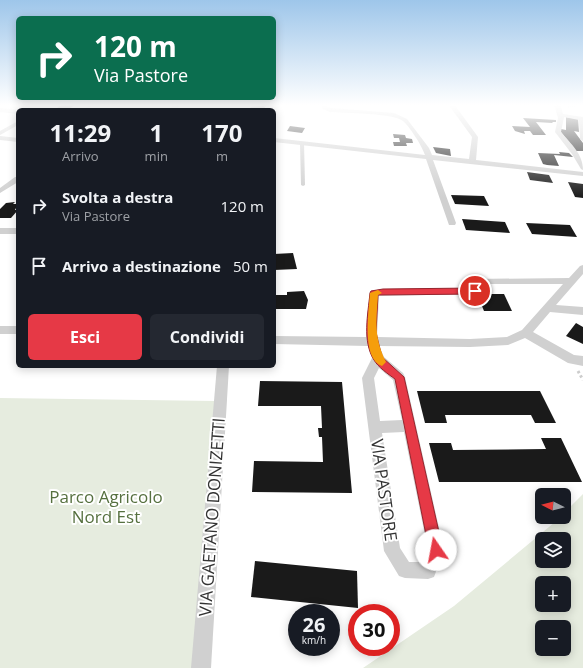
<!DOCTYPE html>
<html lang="it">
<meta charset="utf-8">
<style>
:root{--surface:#171b24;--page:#242831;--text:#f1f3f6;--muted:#9ea1a6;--accent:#e63946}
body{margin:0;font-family:"Open Sans",sans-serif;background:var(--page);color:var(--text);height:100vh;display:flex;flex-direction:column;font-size:15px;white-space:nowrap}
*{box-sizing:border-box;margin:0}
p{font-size:13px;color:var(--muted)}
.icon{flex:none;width:22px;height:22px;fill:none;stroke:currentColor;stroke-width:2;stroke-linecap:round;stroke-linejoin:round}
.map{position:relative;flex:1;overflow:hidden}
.details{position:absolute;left:16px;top:108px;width:260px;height:260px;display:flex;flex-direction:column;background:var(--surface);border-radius:6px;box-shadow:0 2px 10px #0003}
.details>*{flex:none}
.hud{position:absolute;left:16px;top:16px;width:260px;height:84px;border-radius:6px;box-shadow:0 2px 10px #0003;background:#0b6e4f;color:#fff;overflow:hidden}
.needle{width:26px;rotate:276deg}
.controls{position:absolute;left:535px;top:488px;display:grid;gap:8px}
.controls a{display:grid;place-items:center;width:36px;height:36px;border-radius:6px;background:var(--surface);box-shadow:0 2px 10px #0003;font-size:20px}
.speed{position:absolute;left:288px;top:604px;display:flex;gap:8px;font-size:20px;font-weight:700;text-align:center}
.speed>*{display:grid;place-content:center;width:52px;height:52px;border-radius:50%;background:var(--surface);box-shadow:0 2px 10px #0003;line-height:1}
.speed small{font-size:10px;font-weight:400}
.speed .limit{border:6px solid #d22;background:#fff;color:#111}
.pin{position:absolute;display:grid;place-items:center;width:34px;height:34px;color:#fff;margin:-17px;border:2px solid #fff;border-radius:50%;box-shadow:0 1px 4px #0007}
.me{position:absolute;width:44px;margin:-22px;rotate:348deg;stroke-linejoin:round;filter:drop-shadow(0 0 3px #0008)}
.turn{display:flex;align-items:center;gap:14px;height:84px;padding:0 12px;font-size:18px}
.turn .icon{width:52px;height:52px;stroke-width:2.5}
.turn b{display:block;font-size:28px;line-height:34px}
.eta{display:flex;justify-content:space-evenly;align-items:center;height:68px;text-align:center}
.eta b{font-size:24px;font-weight:700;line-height:28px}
.action{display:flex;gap:8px;margin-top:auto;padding:8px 12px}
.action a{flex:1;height:46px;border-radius:6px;background:var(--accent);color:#fff;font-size:16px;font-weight:700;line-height:46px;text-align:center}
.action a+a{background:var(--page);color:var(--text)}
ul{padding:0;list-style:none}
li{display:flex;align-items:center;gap:12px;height:60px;padding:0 12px}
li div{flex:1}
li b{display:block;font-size:15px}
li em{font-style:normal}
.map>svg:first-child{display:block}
.green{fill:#e6ecdf;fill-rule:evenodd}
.building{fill:#1a1a1a}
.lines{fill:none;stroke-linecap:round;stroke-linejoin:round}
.path-far1{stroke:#cdcdcd;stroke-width:1.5;stroke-dasharray:1 1;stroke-linecap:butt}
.path{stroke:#cdcdcd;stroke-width:3;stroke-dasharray:2.5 2.5;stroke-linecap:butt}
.lane{fill:#d0d0d0;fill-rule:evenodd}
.street{fill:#d0d0d0;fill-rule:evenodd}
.route{fill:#e63946;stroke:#96252e}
.slow{fill:#f59e0b}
.labels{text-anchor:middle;stroke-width:4;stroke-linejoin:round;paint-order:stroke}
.near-street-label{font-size:17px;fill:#333;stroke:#fff}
.near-park-label{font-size:17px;fill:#56703f;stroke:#fff}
</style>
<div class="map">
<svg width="583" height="668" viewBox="0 0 583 668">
<rect width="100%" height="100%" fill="#fff"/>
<g class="green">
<path d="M0,398l215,3 -12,267h-203z"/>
<path d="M583,494v174h-220l91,-62 107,-89h3v-4zM542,539h22v22h-22zM542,583h22v22h-22zM542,627h22v22h-22z"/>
</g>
<g class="building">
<path d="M63,104h13l-9,6h-13z"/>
<path d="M263,106l2,1v3h-17l3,-3z"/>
<path d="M566,117l12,2 1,13 -5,-1 9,12v8h-7l-15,-19v-3l5,1z"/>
<path d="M523,118l33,2v2h-4l1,1 -17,-1 10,13h-13l-3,-4h-6l1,3 -10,-3 -3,-5 18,1z"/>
<path d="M290,126l15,2 -3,5 -15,-2z"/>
<path d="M393,134l12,1 1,3 6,1 1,4h-7l1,3h-13l-1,-4h7l-1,-4h-5z"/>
<path d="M433,147l17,2 1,7 -15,-3z"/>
<path d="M559,152l10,1 4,4 -19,-2 5,11 -12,-1 -4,-1 -5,-11 22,1z"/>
<path d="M527,172l22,3 4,8 -23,-3z"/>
<path d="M568,182l15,2v14l-8,-1z"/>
<path d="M451,195l33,1 5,10 -34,-2z"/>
<path d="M15,202l-2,2h5l-3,6h3l-7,8h-11v-9l6,-6z"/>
<path d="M462,219l43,3 5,11 -44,-3z"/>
<path d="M526,223l44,2 7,12 -45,-3z"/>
<path d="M293,253l4,16 -23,1v-16z"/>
<path d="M304,291l4,9 -2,9h-32v-14h13v-3z"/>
<path d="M477,294h27l8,17h-28z"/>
<path d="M576,323l7,4v17l-17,-8z"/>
<path d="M260,381l82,1 10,111 -100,-1 2,-31 69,1 -1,-25h-3l-1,-9h4l-1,-22h-63z"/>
<path d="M417,391h123l16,32h-21l-4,-8h-86l2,8h-22z"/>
<path d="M541,438h20l21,44h-143l-10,-39h22l2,7 93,-1z"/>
<path d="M255,561l102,10 1,37 -107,-11z"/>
</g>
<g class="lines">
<path class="path-far1" d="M568,107l11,-3"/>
<path class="path" d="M578,371l5,9"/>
<g class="lane">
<path d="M91,104h3l-8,6h-3z"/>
<path d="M302,142l2,1 1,42 -2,1 -2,-1 -1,-42z"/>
</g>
<g class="street">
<path d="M175,104h6l-6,6h-6z"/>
<path d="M321,104h6v3l4,1 63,5 13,6 22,29 3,7 37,4 3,-22 -24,-33h6l24,33 -2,23 107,12v4l-150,-16 23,63 -1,2h-6l-23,-66 -152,-17v-4l151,17c-3,-9 -15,-28 -22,-34 -10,-8 -58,-8 -73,-9l-7,-3z"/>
<path d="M554,104h6l3,10 20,3v24l-3,-2 -1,-19 -15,-3 -3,15c10,12 22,22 22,38l-2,-1 -9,-15 -17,-22 3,-14z"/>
<path d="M0,108l18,2v4l-18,-2z"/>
<path d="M18,121v4l-18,10v-4z"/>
<path d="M0,136l18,2v4l-18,-2z"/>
<path d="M15,177h3v5l-18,11v-5z"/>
<rect x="0" y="228" width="18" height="6"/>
<path d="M583,265v9l-27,31 27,2v8l-33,-3 -17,20 41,23 9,1v10l-15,-3 -43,-25 -17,7 -38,2 -91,-1 5,11 19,16 2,4 39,173 -10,27 -6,2 -23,-1 -6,-2 -15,-25 -22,-173 10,-20 -4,-12 -94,-2v-8l92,1 1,-20 3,-26 13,-2 92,-1 5,3 -5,3 -96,2 -2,41 93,2 37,-2 15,-7 41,-46h-88l-5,-3 2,-2 97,-1 11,-12zM379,368l14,12 9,40 -22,1 -6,-43zM404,432l24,118 -5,12h-14l-9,-14 -18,-115z"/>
<rect x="0" y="326" width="18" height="8"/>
<path d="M217,366h12l-18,302h-20z"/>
</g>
</g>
<linearGradient id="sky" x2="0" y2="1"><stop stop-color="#9ec6ea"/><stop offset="0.53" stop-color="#fff"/><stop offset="1" stop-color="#fff" stop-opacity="0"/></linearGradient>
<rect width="583" height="198" fill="url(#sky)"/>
<path class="route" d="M475,288l4,3 -4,3 -97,1 -2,37 2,9 4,16 22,20 39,173 -2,5 -5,2 -5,-2 -2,-5 -34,-171c-7,-5 -17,-12 -21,-19 -12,-19 -6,-46 -4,-67l1,-2 12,-2z"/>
<path class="slow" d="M378,290l4,3 -4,2c-2,28 -4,42 8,67l-4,4c-21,-7 -13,-56 -12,-73z"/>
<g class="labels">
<g class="near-street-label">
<text transform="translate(384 490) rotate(82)" y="6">VIA PASTORE</text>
<text transform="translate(212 517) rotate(-86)" y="6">VIA GAETANO DONIZETTI</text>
</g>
<g class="near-park-label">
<text x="106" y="503">Parco Agricolo<tspan x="106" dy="20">Nord Est</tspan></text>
</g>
</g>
</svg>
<div class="controls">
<a><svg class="needle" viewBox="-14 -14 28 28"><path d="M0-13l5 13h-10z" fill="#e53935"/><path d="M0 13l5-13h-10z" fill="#9ea1a6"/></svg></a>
<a><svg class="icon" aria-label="layers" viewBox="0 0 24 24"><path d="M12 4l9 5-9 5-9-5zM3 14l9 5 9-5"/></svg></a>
<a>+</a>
<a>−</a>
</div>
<div class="speed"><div>26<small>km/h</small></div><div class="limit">30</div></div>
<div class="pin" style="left:475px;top:291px;background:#d93025"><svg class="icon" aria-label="arrive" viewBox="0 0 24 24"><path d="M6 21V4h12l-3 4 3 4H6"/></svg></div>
<svg class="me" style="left:436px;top:550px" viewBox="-20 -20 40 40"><circle r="19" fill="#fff"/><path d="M0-13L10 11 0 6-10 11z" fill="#e63946"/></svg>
<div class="hud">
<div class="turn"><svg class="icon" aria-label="right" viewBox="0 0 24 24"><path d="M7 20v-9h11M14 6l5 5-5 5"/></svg><div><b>120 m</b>Via Pastore</div></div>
</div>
<section class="details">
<div class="eta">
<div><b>11:29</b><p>Arrivo</p></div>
<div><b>1</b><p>min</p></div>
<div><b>170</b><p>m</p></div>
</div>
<ul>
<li><svg class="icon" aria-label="right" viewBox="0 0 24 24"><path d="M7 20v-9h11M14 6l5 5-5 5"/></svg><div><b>Svolta a destra</b><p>Via Pastore</p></div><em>120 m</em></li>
<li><svg class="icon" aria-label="arrive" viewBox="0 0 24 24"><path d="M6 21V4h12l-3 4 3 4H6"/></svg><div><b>Arrivo a destinazione</b></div><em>50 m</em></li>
</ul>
<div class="action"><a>Esci</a><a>Condividi</a></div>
</section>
</div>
